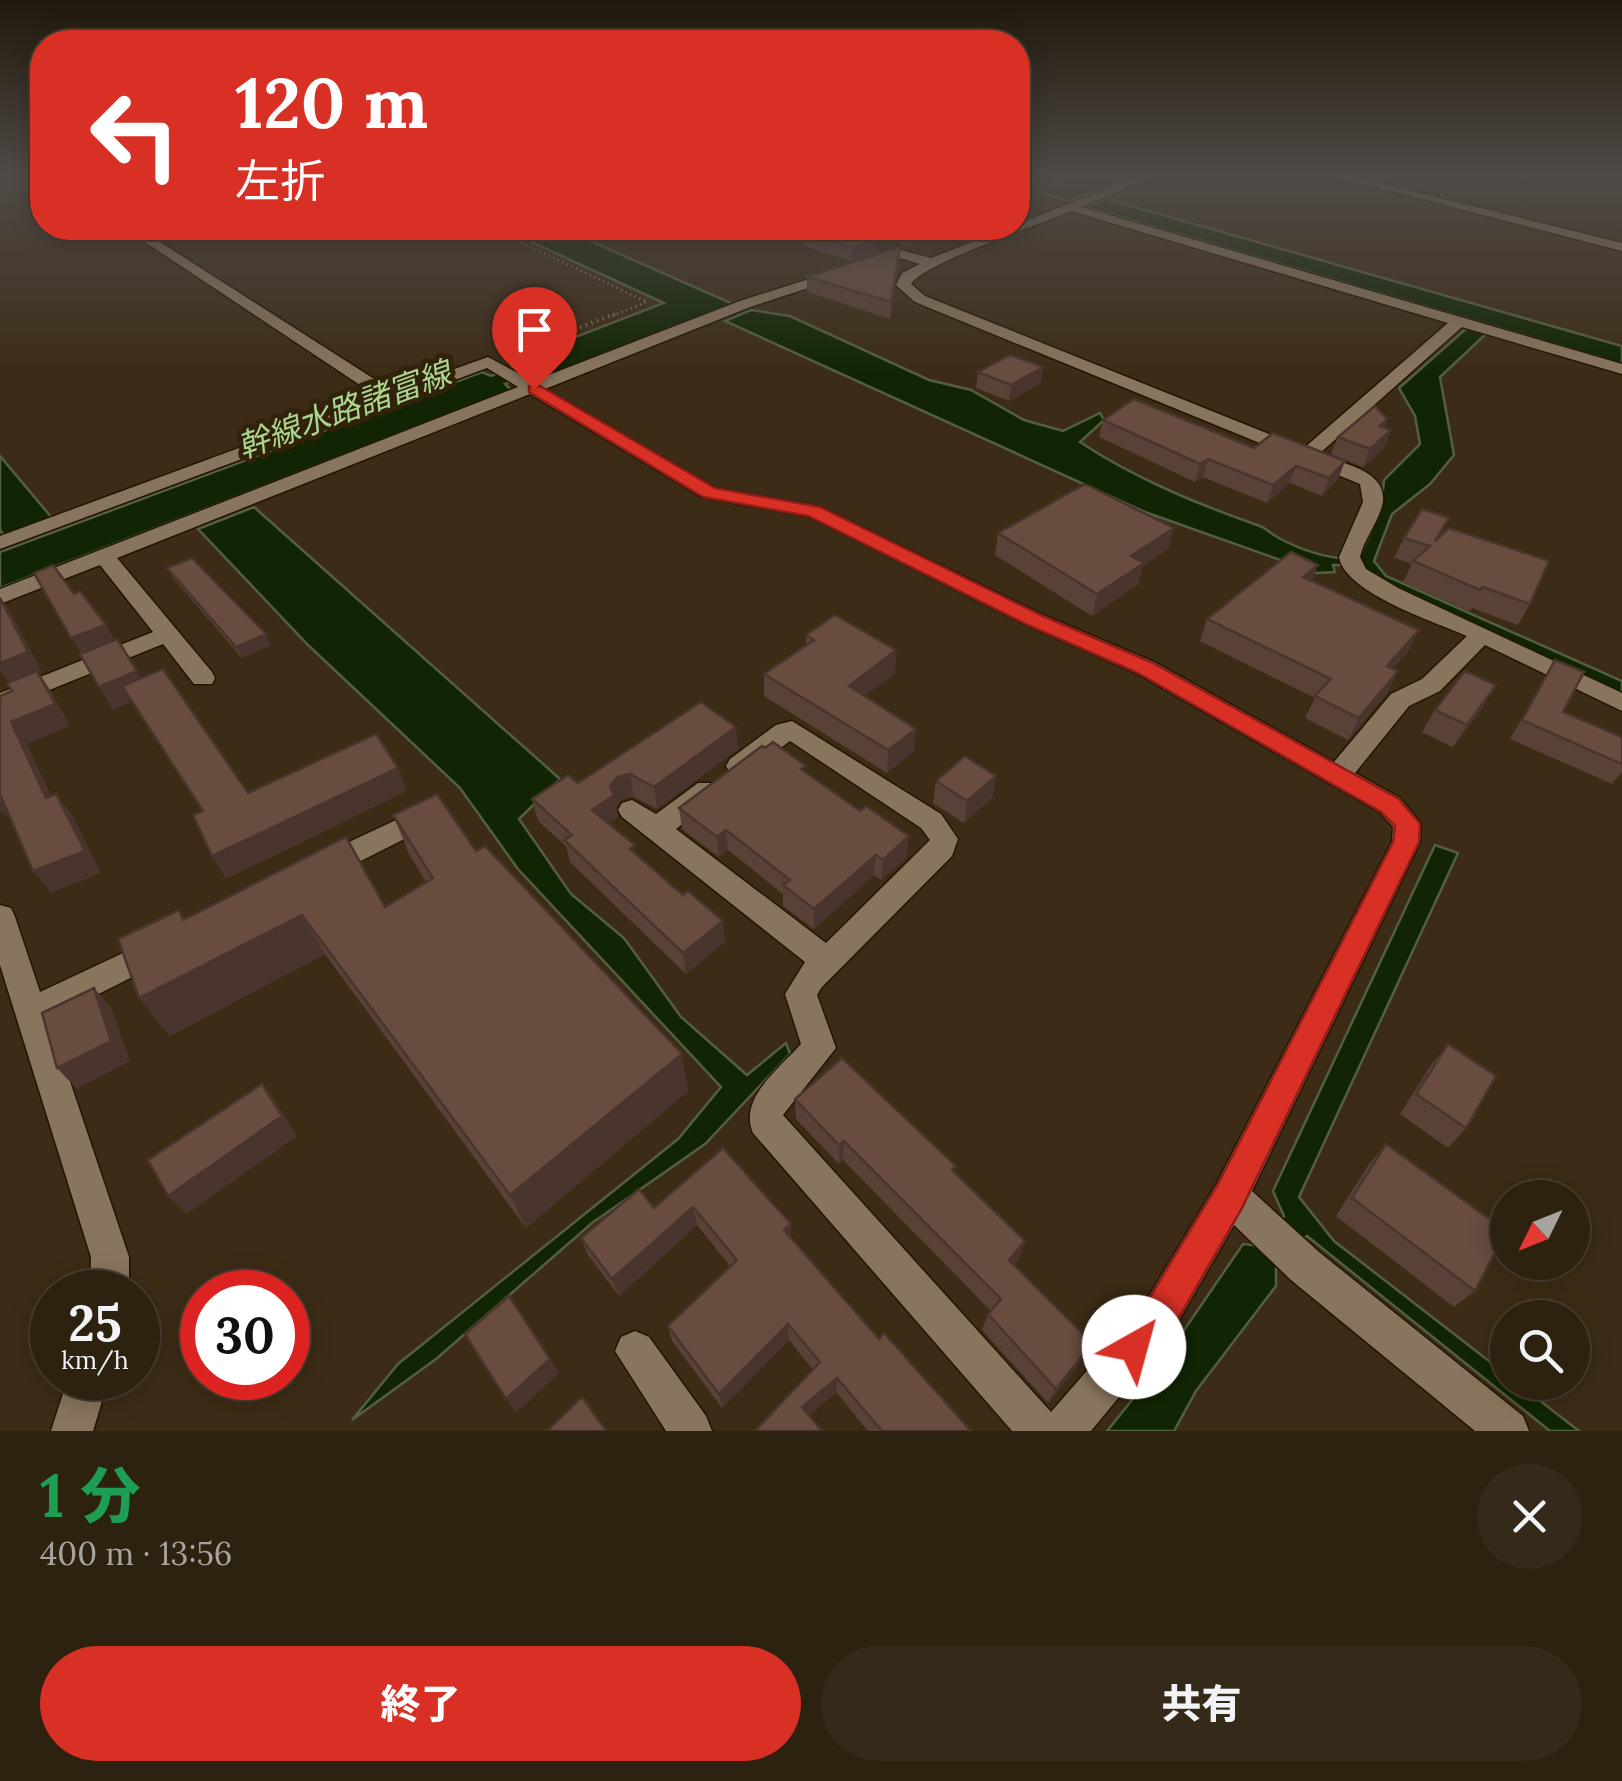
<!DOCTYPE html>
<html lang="ja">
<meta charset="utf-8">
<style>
:root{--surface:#2d2110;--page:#352919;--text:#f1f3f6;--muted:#a7a39f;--line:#483e30;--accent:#d93025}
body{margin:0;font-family:Lora,"Noto Sans JP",serif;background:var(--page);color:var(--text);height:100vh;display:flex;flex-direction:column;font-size:38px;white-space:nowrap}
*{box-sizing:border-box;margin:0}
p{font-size:32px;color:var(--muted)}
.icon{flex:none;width:55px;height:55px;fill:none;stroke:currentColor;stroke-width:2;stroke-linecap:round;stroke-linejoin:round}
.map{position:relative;height:1431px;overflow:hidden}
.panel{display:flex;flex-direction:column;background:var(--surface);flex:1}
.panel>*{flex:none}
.guide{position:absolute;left:30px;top:30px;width:1000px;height:210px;border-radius:40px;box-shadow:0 5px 25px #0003,0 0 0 2px var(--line);background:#d93025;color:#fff;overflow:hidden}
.needle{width:65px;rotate:227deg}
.controls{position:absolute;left:1490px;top:1180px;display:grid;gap:20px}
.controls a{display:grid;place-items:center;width:100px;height:100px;border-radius:50%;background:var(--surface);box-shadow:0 5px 25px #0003,0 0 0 2px var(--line);font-size:50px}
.speed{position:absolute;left:30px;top:1270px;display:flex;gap:20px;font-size:50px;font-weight:700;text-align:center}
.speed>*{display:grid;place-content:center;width:130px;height:130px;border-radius:50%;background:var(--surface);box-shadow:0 5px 25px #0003,0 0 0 2px var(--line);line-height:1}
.speed small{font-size:25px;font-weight:400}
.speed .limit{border:15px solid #d22;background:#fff;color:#111}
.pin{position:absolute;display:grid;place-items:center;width:85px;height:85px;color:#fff;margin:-102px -42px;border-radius:50% 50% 50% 0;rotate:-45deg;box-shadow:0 0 10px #0007}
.pin .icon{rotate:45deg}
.me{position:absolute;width:110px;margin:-55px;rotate:38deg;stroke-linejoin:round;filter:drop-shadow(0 0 8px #0008)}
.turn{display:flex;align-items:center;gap:35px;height:210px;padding:0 40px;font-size:45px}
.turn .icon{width:130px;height:130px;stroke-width:2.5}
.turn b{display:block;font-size:70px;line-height:85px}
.round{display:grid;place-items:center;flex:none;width:105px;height:105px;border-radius:52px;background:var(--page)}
.head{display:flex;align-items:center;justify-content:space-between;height:170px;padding:0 40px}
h1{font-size:60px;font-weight:800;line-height:75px;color:#1e9e55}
.cta{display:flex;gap:20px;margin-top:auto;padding:20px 40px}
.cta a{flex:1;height:115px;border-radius:60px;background:var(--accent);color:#fff;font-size:40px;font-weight:800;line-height:115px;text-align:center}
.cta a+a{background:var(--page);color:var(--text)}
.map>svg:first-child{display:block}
.water{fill:#112503;stroke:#535e42;stroke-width:2.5}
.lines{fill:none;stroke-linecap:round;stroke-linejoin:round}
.street-casing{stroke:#231400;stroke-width:3}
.path-far1{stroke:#988a79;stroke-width:2.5;stroke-dasharray:1 4;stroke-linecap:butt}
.path{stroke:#988a79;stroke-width:4;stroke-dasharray:1 5;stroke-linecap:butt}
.street{fill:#88755d;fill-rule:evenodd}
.wall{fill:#594137}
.shaded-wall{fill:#49352d}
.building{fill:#684c40;stroke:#49352d;stroke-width:2.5}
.route{fill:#d93025;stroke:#8d1f18;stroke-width:2.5}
.labels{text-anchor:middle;stroke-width:10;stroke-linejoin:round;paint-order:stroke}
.far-water-label{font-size:32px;font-style:italic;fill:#aad790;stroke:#32220b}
</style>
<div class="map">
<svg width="1622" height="1431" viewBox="0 0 1622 1431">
<rect width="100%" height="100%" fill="#3c2c16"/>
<g class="water">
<path d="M1018,175l39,7 20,-7h58l-66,26 -51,-15z"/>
<path d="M1106,199l516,147v18l-536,-157z"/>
<path d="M501,228h60l172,76 -192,74 -8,-5 -28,11 6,6 -511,198v-36l482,-180 9,4 28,-11 -6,-4 151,-58z"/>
<path d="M751,310l39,6 139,64 42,10 53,30 39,11 37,-18 4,7 -24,22c54,36 115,61 177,83 8,2 13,8 20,12 25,14 54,22 81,23l23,-50 3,-30 36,-36 -5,-28 -16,-28 69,-61 19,6 -47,44 14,78 -24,29 -38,30 -18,47 12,15 236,105v15l-252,-121 -10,-10h-27l2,7 -18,1 -172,-61 -420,-191z"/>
<path d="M0,456l52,62 -48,17 -4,-5z"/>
<path d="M254,507l306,272 -41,40 52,75 53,44 57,79 66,58 39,-32 4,11 -85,90 -113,79 -156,136 -84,61 46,-56 280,-225 43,-52 -203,-218 -58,-81 -152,-143 -110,-116z"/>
<path d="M1435,845l23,8 -159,344 35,44 173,134 1,7 9,1 62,48h-29l-243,-195 -31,33v17l-80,105 -22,40h-67l54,-67 82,-120 17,2 24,-30 -11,-25z"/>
</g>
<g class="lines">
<g class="street-casing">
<g id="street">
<path d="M1141,175h15l-74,32 540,157v10l-160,-47 -143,127c28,11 77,19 61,58 -6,16 -16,28 -20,45l6,12 32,19 224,105v18l-137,-66 -45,46 -31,15 -54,67 45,25 21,26 -1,18 -168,349 67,61 204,164 6,15h-54l-184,-151 -57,-55 -63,109 -80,97h-79l-259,-298c-15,-35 27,-65 48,-89l-16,-50 20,-32 -183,-145 -4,-7 4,-7 10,-3 24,14 42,-31h18l4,7 -4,7 -40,32 150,114 104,-103 -9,-12 -131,-87 -42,32h-18l-4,-7 4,-7 46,-34 16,-4 149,93 17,25 -6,17 -131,132 -4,7 19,53 -53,67 268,297 92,-106 74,-123 175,-341 1,-15 -13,-15 -242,-138 -111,-49 -219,-109 -106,-19 -172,-103 -413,164 95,114 3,6 -3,6h-18l-31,-40 -163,66v-17l153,-61 -53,-67 -100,39v-15l518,-202 -31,-19 -487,181v-13l378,-139 -254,-169h14l255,163 95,-34 45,24 207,-80 160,-51 31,8 77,-30h10v-4zM1071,211l377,112 -144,125 -379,-152 -14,-12c13,-21 130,-60 160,-73zM900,258l20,6 -18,9 -6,12 19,17 445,182 3,18 -24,55c6,36 96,65 128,79l-45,43 -31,15 -57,68 -180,-100 -111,-47 -223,-108 -105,-19 -170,-99 205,-82z"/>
<path d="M1329,175h18l275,68v8z"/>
<path d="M428,805l10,3 4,7 -4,7 -103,52 -10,3 -10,-3 -4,-8 4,-8z"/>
<path d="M0,905l11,3 4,9 25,75 115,-54 11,4 4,9 -4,9 -117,59 80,238v35h-39l1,-35 -91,-292z"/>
<path d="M635,1331l14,6 57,79 6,15h-46l-51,-80 6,-14z"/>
<path d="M68,1378h41l-16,53h-42z"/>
</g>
</g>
<g class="path-far1">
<path d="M1042,175l14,4 11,-4"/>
<path d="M490,228l157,74 -38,15"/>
</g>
<path class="path" d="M513,353l102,-39"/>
<use href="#street" class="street"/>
</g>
<g class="wall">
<path d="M859,228h73l-1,5 -22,13z"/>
<path d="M803,232l74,8v13l-25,8 -49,-15z"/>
<path d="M900,247l-10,72 -83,-27v-15z"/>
<path d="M978,372l63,11 -32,18 -33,-13z"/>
<path d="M1387,419l-3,9 7,2 -7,18 -21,19 -32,-13 7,-17z"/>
<path d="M1103,420l151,28 91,13 -7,18 -16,17 -32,-13 -23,20 -64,-26 -8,5 -96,-45z"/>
<path d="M1449,518l-10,19 91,67 -12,21 -46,-17 -3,3 -66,-29 9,-18 -18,-6 10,-20z"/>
<path d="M1174,528l-6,21 -25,17 -5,18 -46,32 -97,-61 3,-22z"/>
<path d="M167,568l104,77 -29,13 -69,-80z"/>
<path d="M1312,581l96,71 -15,17 5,2 -11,22 -39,47 -43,-22 10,-20 -115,-57 7,-22z"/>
<path d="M806,635l90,15 -1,23 -31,23 50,55 -27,22 -123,-77v-22l42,-29z"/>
<path d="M1555,660l8,52 59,25v35l-10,12 -102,-45z"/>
<path d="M1496,685l-13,22 -30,40 -31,-15 13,-22z"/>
<path d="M738,749l-81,60 -23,-12 -13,2 -5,8 2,10 -9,7 28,30 88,88 -39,32 -116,-112 -4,-16 -28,-25 -6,-22 46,-16z"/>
<path d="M806,773l54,38 47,46 -26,23 -7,-5 -60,54 -31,-23v-12l-55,-44 -9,7 -37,-28 -3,-21z"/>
<path d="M996,776l-4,22 -28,25 -31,-20 3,-22z"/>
<path d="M393,815l83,36 212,240 -162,137 -201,-274 -155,82 -31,-38 40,-88 6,9 200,-12 41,-25 -17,-28z"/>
<path d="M1448,1044l18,84 -18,20 -48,-34 31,-49z"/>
<path d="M795,1099l159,73 71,69 -6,18 -6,6 70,93 -35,45 -66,-73 6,-16 3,-3 -148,-151 -4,4 -43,-45z"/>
<path d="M1386,1144l89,147 -21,16 -118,-91 34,-53z"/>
<path d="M723,1148l68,90 88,101 92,92h-103l-32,-39 -27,23 -54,16 58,-61 -24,-30 -67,68 -50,-67 -4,-15 62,-60 -33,-41 -78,71 -31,-41 -7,-17 73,-30z"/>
</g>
<g class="shaded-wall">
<path d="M919,228h13l-1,5 -22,13 1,-13z"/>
<path d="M877,240v13l-25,8v-14z"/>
<path d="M900,247l-1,15 -9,57 1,-17z"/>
<path d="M1043,367l-2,16 -32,18 2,-16z"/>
<path d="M1391,430l-7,18 -21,19 7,-18z"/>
<path d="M1208,459l-5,18 -8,5 5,-18z"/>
<path d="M1345,461l-7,18 -16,17 7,-18z"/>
<path d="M1296,466l-6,17 -23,20 6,-18z"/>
<path d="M1174,528l-6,21 -25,17 -5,18 -46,32 5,-22 34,-38z"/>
<path d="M1318,565l-8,22 -7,-10z"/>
<path d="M0,597l11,16 31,59 -3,1 13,20 18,33 -43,18 36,77 -17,-23 -35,-76 44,-18 -44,-19 -11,-14z"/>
<path d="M106,625l10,18 -33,13 -12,-18z"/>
<path d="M1419,630l-11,22 -32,36 11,-22z"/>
<path d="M266,634l5,11 -29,13 -6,-11z"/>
<path d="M896,650l-1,23 -47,36 1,-23z"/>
<path d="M137,671l13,23 -37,16 -14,-23z"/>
<path d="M1398,671l-11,22 -39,47 11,-22z"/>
<path d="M1496,685l-13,22 -30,40 14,-22z"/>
<path d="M736,727l2,22 -81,60 -3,-22z"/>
<path d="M916,729l-2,22 -27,22 1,-23z"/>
<path d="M398,768l9,23 -181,88 -14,-23z"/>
<path d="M630,774l4,23 -13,2 -5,8 2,10 -21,15 -5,-22 25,-33z"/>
<path d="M996,776l-4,22 -28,25 3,-22z"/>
<path d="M0,792l16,20 -11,4 -5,-6z"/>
<path d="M56,794l17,22 28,57 -50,20 -18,-22z"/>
<path d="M726,830l2,20 -9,7 -2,-20z"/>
<path d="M909,836l-2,21 -26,23 2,-20z"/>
<path d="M876,855l-2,20 -60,54v-20z"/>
<path d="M302,915l23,39 -155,82 -31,-38z"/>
<path d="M723,921l2,21 -39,32 -3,-21z"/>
<path d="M94,988l18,21 18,52 -53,28 -20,-21z"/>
<path d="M682,1054l6,37 -162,137 -16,-33z"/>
<path d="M262,1084l15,20 20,32 -110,78 -19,-18z"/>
<path d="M844,1141l-1,19 -4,4v-19z"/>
<path d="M693,1207l4,18 -78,71 -7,-17z"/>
<path d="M791,1224v18l-7,-12z"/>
<path d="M1025,1241l-6,18 -17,18 7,-17z"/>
<path d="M788,1324l1,16 -67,68 -3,-14z"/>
<path d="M1092,1343l-9,15 -35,45 8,-14z"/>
<path d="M550,1359l9,14 -43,40 -10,-14z"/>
<path d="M837,1378l-1,14 -34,28v-13z"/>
</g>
<g class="building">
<path d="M814,228h38l25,12 -25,7 -49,-15z"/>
<path d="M894,228h25l-9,5z"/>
<path d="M900,247l-9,55 -84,-25z"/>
<path d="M1010,355l33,12 -32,18 -33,-13z"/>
<path d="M1134,399l120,49 19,-15 72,28 -16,17 -33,-12 -23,19 -65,-26 -8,5 -97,-44z"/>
<path d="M1375,406l12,13 -7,7 11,4 -21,19 -32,-12z"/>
<path d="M1085,484l89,44 -43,28 13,7 -47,31 -99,-61z"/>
<path d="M1422,509l27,9 -14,23 14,-13 100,33 -19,43 -47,-17 -3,3 -67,-29 17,-15 -26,-8z"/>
<path d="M1291,552l27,13 -15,12 116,53 -32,36 11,5 -39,47 -44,-22 16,-17 -124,-60z"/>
<path d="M192,558l74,76 -30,13 -69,-79z"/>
<path d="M53,565l21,29 6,-3 26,34 -35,13 -37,-65z"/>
<path d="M0,598l28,54 -28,11z"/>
<path d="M835,615l61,35 -47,36 67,43 -28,21 -124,-76 50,-34 -8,-5z"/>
<path d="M117,639l20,32 -38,16 -19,-33z"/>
<path d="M1555,660l29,12 -21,40 59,25v27l-100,-44z"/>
<path d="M163,669l85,124 128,-59 22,34 -186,88 -19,-41 10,-4 -81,-125z"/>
<path d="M37,671l18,33 -44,18 35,76 10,-4 29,57 -52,20 -33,-77v-98l12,-5 -5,-8z"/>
<path d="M1465,671l31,14 -29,40 -32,-15z"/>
<path d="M701,702l35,25 -82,60 -24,-13 -13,3 -7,9 4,9 -22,15 43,35 -5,4 53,46 5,-4 35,30 -40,32 -119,-113 8,-5 -40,-36 36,-24 10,8z"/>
<path d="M773,742l33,24 -5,3 59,42 6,-5 43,30 -26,24 -7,-5 -62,54 -31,-24 7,-5 -64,-50 -9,7 -38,-29 83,-62 3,2z"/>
<path d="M965,756l31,20 -29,25 -31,-20z"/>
<path d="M437,794l39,57 9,-5 197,208 -172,141 -208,-280 -163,83 -21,-59 61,-29 4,10 163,-83 39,70 48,-29 -40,-63z"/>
<path d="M94,988l17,53 -54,27 -15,-55z"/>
<path d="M1448,1044l48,32 -30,52 -50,-34z"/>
<path d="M842,1058l114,108 -4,4 73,71 -16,19 83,83 -36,46 -68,-75 13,-15 -157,-158 -5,4 -44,-46z"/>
<path d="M262,1084l20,32 -114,80 -20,-36z"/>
<path d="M1386,1144l120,87 -31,60 -123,-93z"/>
<path d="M723,1148l68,76 -7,6 95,109 5,-6 87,98h-89l-45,-53 -35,29 20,24h-67l65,-69 -32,-38 -69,70 -51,-68 69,-66 -44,-53 -81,72 -31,-41 58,-49 15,19z"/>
<path d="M509,1296l41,63 -44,40 -41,-65z"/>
<path d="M582,1397l24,34h-59z"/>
</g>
<linearGradient id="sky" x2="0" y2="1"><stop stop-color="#21180c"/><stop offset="0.47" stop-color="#504b47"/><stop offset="1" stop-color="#504b47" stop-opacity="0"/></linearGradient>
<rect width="1622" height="375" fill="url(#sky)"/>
<path class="route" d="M529,386h11l175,102 105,19 223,109 110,47 246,136 21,25 -1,18 -177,366 -72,125 -23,27 -13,5 -14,-5 -5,-13 5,-13 24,-27 74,-123 175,-342 2,-16 -14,-14 -243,-139 -110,-48 -220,-109 -105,-19 -174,-105z"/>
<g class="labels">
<g class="far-water-label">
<text transform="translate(344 410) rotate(-20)" y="11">幹線水路諸富線</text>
</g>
</g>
</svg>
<div class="controls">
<a><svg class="needle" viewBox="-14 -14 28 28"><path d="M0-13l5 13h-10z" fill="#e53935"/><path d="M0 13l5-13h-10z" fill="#a7a39f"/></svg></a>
<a><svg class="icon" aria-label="search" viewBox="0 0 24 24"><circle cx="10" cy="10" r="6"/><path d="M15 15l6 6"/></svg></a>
</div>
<div class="speed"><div>25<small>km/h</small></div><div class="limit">30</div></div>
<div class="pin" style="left:534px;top:389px;background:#d93025"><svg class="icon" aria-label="arrive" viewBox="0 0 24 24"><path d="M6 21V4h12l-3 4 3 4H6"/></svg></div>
<svg class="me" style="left:1134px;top:1347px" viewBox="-20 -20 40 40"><circle r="19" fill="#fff"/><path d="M0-13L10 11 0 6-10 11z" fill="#d93025"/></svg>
<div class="guide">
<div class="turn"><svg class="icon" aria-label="left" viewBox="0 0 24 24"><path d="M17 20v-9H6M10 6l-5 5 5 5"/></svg><div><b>120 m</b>左折</div></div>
</div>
</div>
<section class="panel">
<div class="head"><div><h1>1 分</h1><p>400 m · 13:56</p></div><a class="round"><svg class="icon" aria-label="close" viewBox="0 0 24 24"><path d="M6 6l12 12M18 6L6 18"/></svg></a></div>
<div class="cta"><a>終了</a><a>共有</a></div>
</section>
